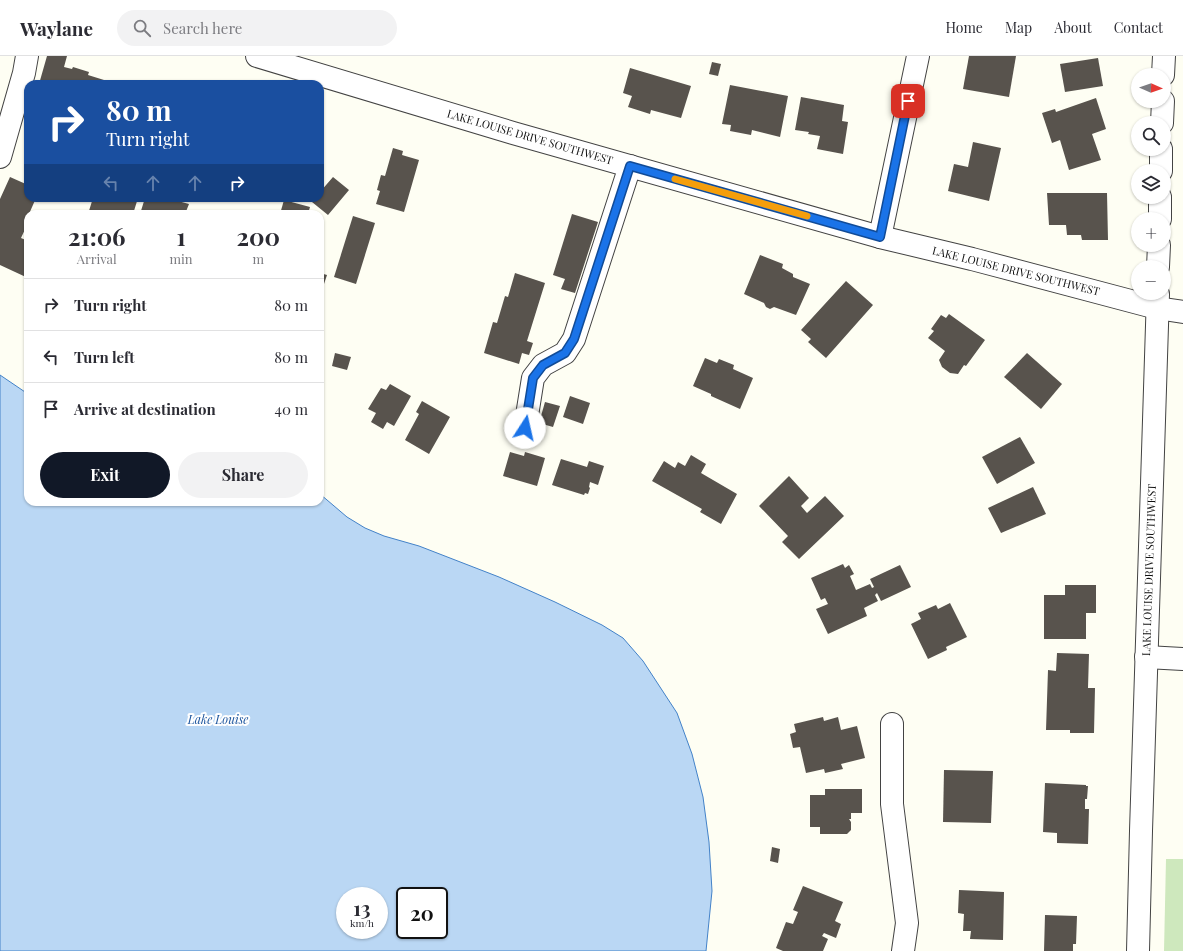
<!DOCTYPE html>
<meta charset="utf-8">
<style>
:root{--surface:#fff;--page:#f2f2f3;--text:#2b2b33;--muted:#7c7c81;--line:#e1e1e2;--accent:#111827}
body{margin:0;font-family:"Playfair Display",serif;background:var(--page);color:var(--text);height:100vh;display:flex;flex-direction:column;font-size:15px;white-space:nowrap}
*{box-sizing:border-box;margin:0}
p{font-size:13px;color:var(--muted)}
.icon{flex:none;width:22px;height:22px;fill:none;stroke:currentColor;stroke-width:2;stroke-linecap:round;stroke-linejoin:round}
.map{position:relative;flex:1;overflow:hidden}
.sheet{position:absolute;left:24px;top:154px;width:300px;height:296px;display:flex;flex-direction:column;background:var(--surface);border-radius:12px;box-shadow:0 1px 3px #0004}
.sheet>*{flex:none}
.banner{position:absolute;left:24px;top:24px;width:300px;height:122px;border-radius:12px;box-shadow:0 1px 3px #0004;background:#1a4fa0;color:#fff;overflow:hidden}
.needle{width:26px;rotate:92deg}
.tools{position:absolute;left:1131px;top:12px;display:grid;gap:8px}
.tools a{display:grid;place-items:center;width:40px;height:40px;border-radius:50%;background:var(--surface);box-shadow:0 1px 3px #0004;font-size:20px}
.speed{position:absolute;left:336px;top:831px;display:flex;gap:8px;font-size:20px;font-weight:700;text-align:center}
.speed>*{display:grid;place-content:center;width:52px;height:52px;border-radius:50%;background:var(--surface);box-shadow:0 1px 3px #0004;line-height:1}
.speed small{font-size:10px;font-weight:400}
.speed .limit{border:2px solid #111;border-radius:6px;background:#fff;color:#111}
.pin{position:absolute;display:grid;place-items:center;width:34px;height:34px;color:#fff;margin:-17px;border-radius:8px;box-shadow:0 2px 6px #0006}
.me{position:absolute;width:44px;margin:-22px;rotate:10deg;stroke-linejoin:round;filter:drop-shadow(0 0 3px #0008)}
.turn{display:flex;align-items:center;gap:14px;height:84px;padding:0 16px;font-size:18px}
.turn .icon{width:52px;height:52px;stroke-width:2.5}
.turn b{display:block;font-size:28px;line-height:34px}
.lanes{display:flex;align-items:center;height:38px;padding:0 16px;background:#0003;justify-content:center;gap:20px;direction:ltr}
.lanes .off{opacity:.35}
.eta{display:flex;justify-content:space-evenly;align-items:center;height:68px;text-align:center}
.eta b{font-size:24px;font-weight:700;line-height:28px}
.button{display:flex;gap:8px;margin-top:auto;padding:8px 16px}
.button a{flex:1;height:46px;border-radius:24px;background:var(--accent);color:#fff;font-size:16px;font-weight:700;line-height:46px;text-align:center}
.button a+a{background:var(--page);color:var(--text)}
ul{padding:0;list-style:none}
li{display:flex;align-items:center;gap:12px;height:52px;padding:0 16px;border-top:1px solid var(--line)}
li div{flex:1}
li b{display:block;font-size:15px}
li em{font-style:normal}
header{display:flex;align-items:center;gap:24px;box-sizing:border-box;height:56px;padding:0 20px;background:var(--surface);border-bottom:1px solid var(--line)}
header strong{font-size:19px}
nav{display:flex;gap:22px;margin-inline-start:auto;font-size:14px}
.search{width:280px;height:36px;background:var(--page);display:flex;align-items:center;gap:10px;box-sizing:border-box;padding:0 14px;border-radius:22px;color:var(--muted);font-size:15px}
.map>svg:first-child{display:block}
.green{fill:#cee8bd}
.water{fill:#bad7f4;stroke:#4382c8;fill-rule:evenodd}
.building{fill:#58534d}
.lines{fill:none;stroke-linecap:round;stroke-linejoin:round}
.minor-casing{stroke:#434343;stroke-width:24}
.minor{stroke:#fff;stroke-width:22}
.route-casing{stroke:#114b97;stroke-width:10}
.route{stroke:#1a73e8;stroke-width:7}
.slow{stroke:#f59e0b;stroke-width:7}
.labels{text-anchor:middle;stroke-width:4;stroke-linejoin:round;paint-order:stroke}
.street-label{font-size:11px;fill:#101010;stroke:#fff}
.water-label{font-size:12px;font-style:italic;fill:#1d559e;stroke:#fff}
</style>
<header>
<strong>Waylane</strong>
<div class="search"><svg class="icon" aria-label="search" viewBox="0 0 24 24"><circle cx="10" cy="10" r="6"/><path d="M15 15l6 6"/></svg>Search here</div>
<nav><a>Home</a><a>Map</a><a>About</a><a>Contact</a></nav>
</header>
<div class="map">
<svg width="1183" height="895" viewBox="0 0 1183 895">
<rect width="100%" height="100%" fill="#fefef3"/>
<path class="green" d="M1166,803h17v92h-19z"/>
<path class="water" d="M0,319l28,19v108h292v-8l27,23 18,11 19,8 35,10 80,31 56,25 47,23 21,13 20,23 34,52 15,41 11,43 6,45 3,49 -6,60h-706zM345,840h34v34h-34zM405,840h34v34h-34z"/>
<g class="building">
<path d="M47,0h20l-3,11 8,2 1,-2 16,5 -1,3 16,5 -1,4h-64z"/>
<path d="M969,0h47l-7,41 -46,-8z"/>
<path d="M1098,2l5,28 -38,6 -5,-28z"/>
<path d="M712,6l9,2 -3,12 -9,-2z"/>
<path d="M630,12l61,18 -10,32 -30,-8 -1,4 -22,-7 4,-11 -9,-3z"/>
<path d="M730,29l58,11 -8,41 -28,-7 -1,5 -21,-4 1,-6 -9,-1z"/>
<path d="M801,41l43,8 -2,16 6,1 -5,32 -26,-5 3,-13 -12,-2 1,-2 -14,-2z"/>
<path d="M1096,42l10,31 -14,5 9,26 -32,10 -9,-30 -8,3 -10,-30 13,-4 1,3z"/>
<path d="M973,86l28,6 -12,53 -41,-10 6,-27 14,3z"/>
<path d="M393,92l10,3 -1,4 17,5 -15,52 -28,-8 4,-13 -3,-1 4,-15 4,1z"/>
<path d="M10,121l18,8v13h8l-7,16h-1v9l-7,15 7,3v37l-28,-13v-66z"/>
<path d="M333,121l16,13 -21,25 -16,-13 3,-4h5v-6z"/>
<path d="M1047,137h60l1,47h-26l-1,-5h-14l-1,-10h-17z"/>
<path d="M93,142h45l-5,16h-45z"/>
<path d="M145,142h34l-1,3 11,3 -4,10h-45z"/>
<path d="M284,144l26,7 -2,7h-28z"/>
<path d="M572,158l26,8 -23,71 -14,-4 4,-10 -12,-4z"/>
<path d="M353,160l22,7 -19,61 -22,-7z"/>
<path d="M760,199l23,9 -1,4 11,6v3l17,7 -14,31 -22,-8 -4,2 -4,-2 -2,-4 -20,-9z"/>
<path d="M320,217l7,2 -7,21z"/>
<path d="M515,217l30,10 -18,58 6,2 -4,12 -7,-2 -3,11 -35,-11 9,-31 4,1 8,-27 3,1z"/>
<path d="M846,225l27,24 -47,53 -18,-16 3,-3 -10,-9z"/>
<path d="M949,258l36,26 -19,26 -2,-1 -6,9 -8,-1 -8,-6 -3,-7 6,-9 -17,-13 6,-7 -3,-2 10,-14 5,3z"/>
<path d="M335,297l16,4 -4,13 -15,-4z"/>
<path d="M1027,297l35,31 -21,25 -37,-32z"/>
<path d="M705,302l12,5 2,-4 15,6 -1,4 20,9 -13,31 -29,-13v-2l-18,-8z"/>
<path d="M390,328l21,12 -17,30 -7,-4 -4,7 -12,-7 5,-9 -8,-4 13,-21 5,2z"/>
<path d="M570,340l20,7 -7,21 -20,-7z"/>
<path d="M422,345l28,16 -21,37 -24,-14 14,-26 -3,-2z"/>
<path d="M545,346l15,4 -7,21 -14,-4z"/>
<path d="M1020,381l15,26 -38,21 -15,-27z"/>
<path d="M510,396l14,4 1,-4 20,6 -8,28 -34,-10z"/>
<path d="M691,399l15,9 -5,9 36,21 -16,30 -21,-12 2,-3 -50,-28 12,-20 11,7 3,-6 7,4z"/>
<path d="M561,403l26,8 2,-6 15,5 -6,19 -8,-3 -1,5 1,1 -2,6 -3,-1 -1,2 -32,-10z"/>
<path d="M789,420l20,22 -8,8 6,7 18,-17 19,20 -45,43 -17,-17 6,-6 -29,-30z"/>
<path d="M1033,431l13,27 -45,19 -13,-25z"/>
<path d="M843,508l2,4 4,-3 5,9 -4,2 6,14 14,-6 2,4 2,-1 -4,-8 30,-14 11,22 -30,14 -4,-8 -2,2 3,6 -14,7 3,8 -39,18 -12,-25 12,-5 -3,-6 -4,2 -10,-22z"/>
<path d="M1065,529h31v28h-10v26h-42v-44h21z"/>
<path d="M950,547l17,34 -21,10 1,3 -19,9 -17,-35 10,-5 -3,-6 18,-8 2,4z"/>
<path d="M1057,597l32,1 -1,34h7l-1,45h-24v-3h-24l2,-60 8,1z"/>
<path d="M823,661l1,4 14,-4 3,13 16,-4 8,32 -24,6 2,5 -18,4 -1,-4 -18,4 -6,-26 -7,1 -3,-14 6,-2 -2,-8z"/>
<path d="M944,714l49,1 -2,52 -48,-1z"/>
<path d="M1045,727l41,2v1h2l-1,13h-2v10h4l-1,35 -31,-1v-10l-14,-1z"/>
<path d="M825,733h37v24h-11v6h-2l2,3v8l-4,4h-27v-7h-10v-32h15z"/>
<path d="M772,791l8,2 -2,14 -8,-2z"/>
<path d="M803,830l40,16 -8,19 6,3 -5,14 -12,-5 -2,3 6,3 -5,12h-40l-7,-3 10,-26 7,2 5,-12 -5,-2z"/>
<path d="M959,834l45,2 -1,48 -33,-1 1,-8h-8l1,-17 -6,-1z"/>
<path d="M1045,859l32,1 -1,28h-3v7h-29z"/>
</g>
<g class="lines">
<g class="minor-casing">
<g id="minor">
<path d="M257,0l256,77 367,104 92,22 185,49 26,4"/>
<path d="M1163,19l1,-19"/>
<path d="M1162,67l1,-22"/>
<path d="M0,101l24,-84 3,-17"/>
<path d="M1161,115v-22"/>
<path d="M1160,163v-22"/>
<path d="M880,181l38,-181"/>
<path d="M1158,211l1,-22"/>
<path d="M525,372l8,-50 10,-13 22,-12 9,-14 56,-173"/>
<path d="M1146,601l37,2"/>
<path d="M892,668v80l15,119 -4,28"/>
<path d="M1138,895l3,-120 17,-537"/>
</g>
</g>
<use href="#minor" class="minor"/>
</g>
<g class="lines">
<g class="route-casing">
<path id="route" d="M525,372l8,-50 10,-13 22,-12 9,-14 56,-173 250,71 28,-136"/>
</g>
<use href="#route" class="route"/>
<path class="slow" d="M675,123l132,37"/>
</g>
<g class="labels">
<g class="street-label">
<text transform="translate(530 81) rotate(16)" y="4">LAKE LOUISE DRIVE SOUTHWEST</text>
<text transform="translate(1016 215) rotate(14)" y="4">LAKE LOUISE DRIVE SOUTHWEST</text>
<text transform="translate(1149 514) rotate(-88)" y="4">LAKE LOUISE DRIVE SOUTHWEST</text>
</g>
<g class="water-label">
<text x="218" y="668">Lake Louise</text>
</g>
</g>
</svg>
<div class="tools">
<a><svg class="needle" viewBox="-14 -14 28 28"><path d="M0-13l5 13h-10z" fill="#e53935"/><path d="M0 13l5-13h-10z" fill="#7c7c81"/></svg></a>
<a><svg class="icon" aria-label="search" viewBox="0 0 24 24"><circle cx="10" cy="10" r="6"/><path d="M15 15l6 6"/></svg></a>
<a><svg class="icon" aria-label="layers" viewBox="0 0 24 24"><path d="M12 4l9 5-9 5-9-5zM3 14l9 5 9-5"/></svg></a>
<a>+</a>
<a>−</a>
</div>
<div class="speed"><div>13<small>km/h</small></div><div class="limit">20</div></div>
<div class="pin" style="left:908px;top:45px;background:#d93025"><svg class="icon" aria-label="arrive" viewBox="0 0 24 24"><path d="M6 21V4h12l-3 4 3 4H6"/></svg></div>
<svg class="me" style="left:525px;top:372px" viewBox="-20 -20 40 40"><circle r="19" fill="#fff"/><path d="M0-13L10 11 0 6-10 11z" fill="#1a73e8"/></svg>
<div class="banner">
<div class="turn"><svg class="icon" aria-label="right" viewBox="0 0 24 24"><path d="M7 20v-9h11M14 6l5 5-5 5"/></svg><div><b>80 m</b>Turn right</div></div>
<div class="lanes"><svg class="icon off" aria-label="left" viewBox="0 0 24 24"><path d="M17 20v-9H6M10 6l-5 5 5 5"/></svg><svg class="icon off" aria-label="ahead" viewBox="0 0 24 24"><path d="M12 20V5M6 11l6-6 6 6"/></svg><svg class="icon off" aria-label="ahead" viewBox="0 0 24 24"><path d="M12 20V5M6 11l6-6 6 6"/></svg><svg class="icon" aria-label="right" viewBox="0 0 24 24"><path d="M7 20v-9h11M14 6l5 5-5 5"/></svg></div>
</div>
<section class="sheet">
<div class="eta">
<div><b>21:06</b><p>Arrival</p></div>
<div><b>1</b><p>min</p></div>
<div><b>200</b><p>m</p></div>
</div>
<ul>
<li><svg class="icon" aria-label="right" viewBox="0 0 24 24"><path d="M7 20v-9h11M14 6l5 5-5 5"/></svg><div><b>Turn right</b></div><em>80 m</em></li>
<li><svg class="icon" aria-label="left" viewBox="0 0 24 24"><path d="M17 20v-9H6M10 6l-5 5 5 5"/></svg><div><b>Turn left</b></div><em>80 m</em></li>
<li><svg class="icon" aria-label="arrive" viewBox="0 0 24 24"><path d="M6 21V4h12l-3 4 3 4H6"/></svg><div><b>Arrive at destination</b></div><em>40 m</em></li>
</ul>
<div class="button"><a>Exit</a><a>Share</a></div>
</section>
</div>
